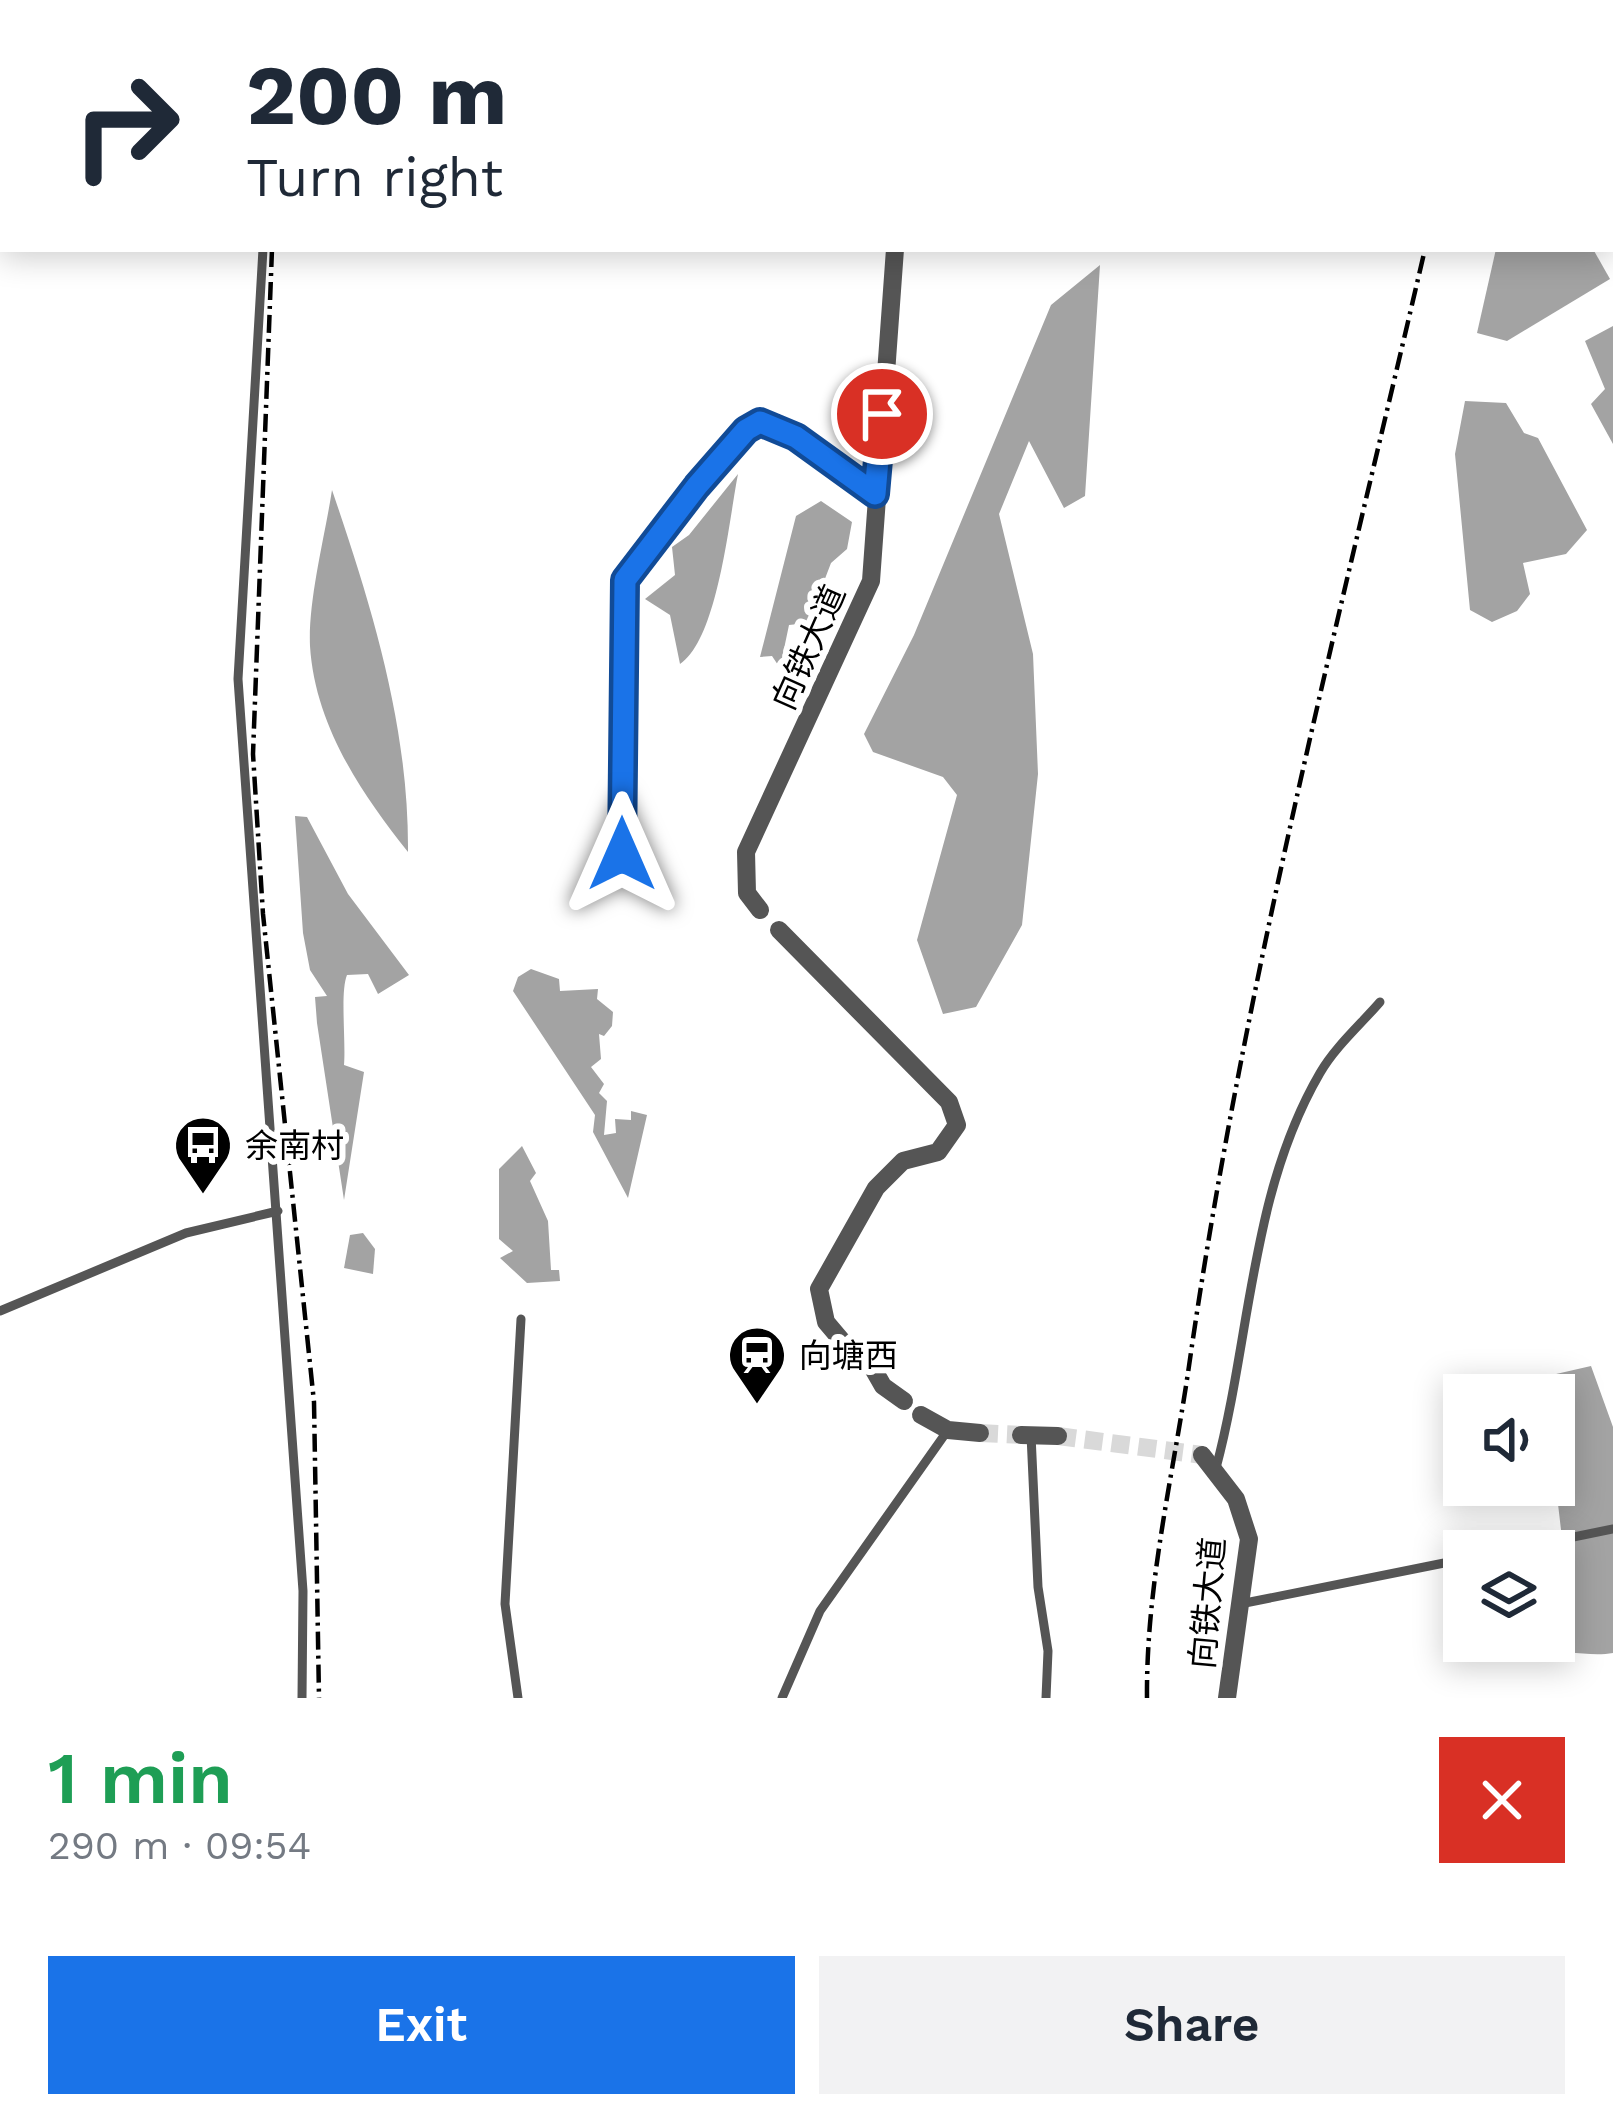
<!DOCTYPE html>
<meta charset="utf-8">
<style>
:root{--surface:#fff;--page:#f2f2f3;--text:#1f2937;--muted:#747a83;--accent:#1a73e8}
body{margin:0;font-family:"Work Sans","Noto Sans SC",sans-serif;background:var(--page);color:var(--text);height:100vh;display:flex;flex-direction:column;font-size:45px;white-space:nowrap}
*{box-sizing:border-box;margin:0}
p{font-size:39px;color:var(--muted)}
.icon{flex:none;width:66px;height:66px;fill:none;stroke:currentColor;stroke-width:2;stroke-linecap:round;stroke-linejoin:round}
.map{position:relative;height:1698px;overflow:hidden}
.panel{display:flex;flex-direction:column;background:var(--surface);flex:1}
.panel>*{flex:none}
.hud{position:absolute;left:0px;top:0px;width:1614px;height:252px;box-shadow:0 6px 30px #0003;background:#fff;color:var(--text);overflow:hidden}
.buttons{position:absolute;left:1443px;top:1374px;display:grid;gap:24px}
.buttons a{display:grid;place-items:center;width:132px;height:132px;border-radius:0px;background:var(--surface);box-shadow:0 6px 30px #0003;font-size:60px}
.pin{position:absolute;display:grid;place-items:center;width:102px;height:102px;color:#fff;margin:-51px;border:6px solid #fff;border-radius:50%;box-shadow:0 3px 12px #0007}
.me{position:absolute;width:132px;margin:-66px;rotate:0deg;stroke-linejoin:round;filter:drop-shadow(0 0 9px #0008)}
.turn{display:flex;align-items:center;gap:42px;height:252px;padding:0 48px;font-size:54px}
.turn .icon{width:156px;height:156px;stroke-width:2.5}
.turn b{display:block;font-size:84px;line-height:102px}
.round{display:grid;place-items:center;flex:none;width:126px;height:126px;border-radius:0px;background:var(--page)}
.headline{display:flex;align-items:center;justify-content:space-between;height:204px;padding:0 48px}
h1{font-size:72px;font-weight:600;line-height:90px;color:#1e9e55}
.primary-button{display:flex;gap:24px;margin-top:auto;padding:24px 48px}
.primary-button a{flex:1;height:138px;border-radius:0px;background:var(--accent);color:#fff;font-size:48px;font-weight:600;line-height:138px;text-align:center}
.primary-button a+a{background:var(--page);color:var(--text)}
.map>svg:first-child{display:block}
.water{fill:#a3a3a3}
.lines{fill:none;stroke-linecap:round;stroke-linejoin:round}
.stream{stroke:#a3a3a3;stroke-width:4.5}
.street-tunnel{stroke:#d9d9d9;stroke-width:18;stroke-dasharray:18 9;stroke-linecap:butt}
.lane{stroke:#555;stroke-width:9}
.street{stroke:#555;stroke-width:18}
.rail{stroke:#000;stroke-width:4.5;stroke-dasharray:18 6 3 6;stroke-linecap:butt}
.route-casing{stroke:#114b97;stroke-width:30}
.route{stroke:#1a73e8;stroke-width:21}
.labels{text-anchor:middle;stroke-width:12;stroke-linejoin:round;paint-order:stroke}
.street-label{font-size:33px;fill:#000;stroke:#fff}
.poi-label{font-size:33px;fill:#000;stroke:#fff;text-anchor:start}
</style>
<div class="map">
<svg width="1613" height="1698" viewBox="0 0 1613 1698">
<rect width="100%" height="100%" fill="#fff"/>
<g class="water">
<path d="M1496,249h97l17,30 -103,62 -30,-8z"/>
<path d="M1100,265l-15,231 -21,12 -35,-67 -30,73 34,140 5,120 -16,151 -46,82 -33,7 -26,-74 40,-145 -14,-18 -70,-25 -9,-18 50,-99 137,-330z"/>
<path d="M1613,326v118l-22,-40 14,-15 -20,-48z"/>
<path d="M1465,401l41,2 18,30 14,5 49,92 -21,24 -43,9 7,31 -13,17 -25,11 -22,-12 -15,-156z"/>
<path d="M738,474c-9,45 -20,165 -58,190l-10,-49 -25,-16 30,-24 -3,-28 17,-12z"/>
<path d="M332,490c40,117 77,237 76,362 -47,-59 -93,-127 -98,-206 -2,-46 15,-110 22,-156z"/>
<path d="M821,501l31,21 -5,27 -16,14 -23,60 -19,2 -9,43 -8,-12 -12,1 36,-141z"/>
<path d="M295,816l12,1 41,77 61,81 -31,19 -10,-20 -21,1c-7,17 -1,66 -3,90l20,7 -20,128 -27,-177 -2,-26 12,-1 -17,-26 -7,-37z"/>
<path d="M531,969l28,10 1,12 38,-2 -1,10 16,13 -1,14 -8,10 -5,-2 2,25 -10,8 13,17 -5,9 8,8 -3,34 12,-2 -1,-14 16,1v-9l16,4 -19,83 -35,-66 2,-17 -82,-124 5,-14z"/>
<path d="M522,1146l14,27 -6,8 18,40 3,49h8l1,11 -33,2 -27,-25 13,-7 -14,-12v-70z"/>
<path d="M363,1233l12,16 -2,25 -29,-6 6,-33z"/>
<path d="M1591,1366l22,61v226c-22,4 -50,-3 -74,-3l-7,-9h22v-38l15,-5 -15,-128v-75h-9l-2,-18z"/>
</g>
<g class="lines">
<path class="stream" d="M1611,74l2,4"/>
<g class="street-tunnel">
<path d="M980,1433l41,2"/>
<path d="M1058,1436l144,19"/>
</g>
<g class="lane">
<path d="M408,0l2,3"/>
<path d="M276,3v-3"/>
<path d="M634,3l1,-3"/>
<path d="M1091,3l1,-3"/>
<path d="M263,249l-25,430 65,912 -1,107"/>
<path d="M622,854l3,-274 24,-37 96,-113 15,-8 36,15 79,57"/>
<path d="M0,1311l186,-78 92,-22"/>
<path d="M1031,1435l7,152 10,64 -2,47"/>
<path d="M1216,1468c35,-131 34,-275 104,-395 15,-26 41,-49 60,-71"/>
<path d="M1505,1551l108,-22"/>
<path d="M1240,1604l224,-45"/>
<path d="M518,1698l-13,-94 16,-285"/>
<path d="M782,1698l38,-87 128,-181"/>
</g>
<g class="street">
<path d="M853,3v-3"/>
<path d="M760,910l-13,-17 -1,-41 125,-271 24,-332"/>
<path d="M779,930l170,172 8,23 -19,27 -35,9 -27,27 -57,101 7,33 22,26"/>
<path d="M867,1358l16,28 21,15"/>
<path d="M921,1415l27,15 32,3"/>
<path d="M1021,1435l37,1"/>
<path d="M1202,1455l34,44 13,40 -22,159"/>
</g>
<g class="rail">
<path d="M286,3v-3"/>
<path d="M1483,3v-3"/>
<path d="M272,249l-19,505 10,160 51,488 5,296"/>
<path d="M1147,1698c-1,-113 26,-222 42,-332 54,-377 150,-747 236,-1117"/>
</g>
</g>
<g class="lines">
<g class="route-casing">
<path id="route" d="M622,854l3,-274 72,-94 49,-56 14,-8 36,15 79,57 7,-80"/>
</g>
<use href="#route" class="route"/>
</g>
<defs>
<g id="bus-pin" transform="scale(3)"><path d="M0 17L-7.5 6A9.5 9.5 0 1 1 7.5 6Z" fill="#000" stroke="#fff"/><path d="M-5-6H5V4H4V6H2V4H-2V6H-4V4H-5ZM-3.5-4V0h7V-4ZM-3.5 1.2v1.5H-2V1.2ZM2 1.2v1.5H3.5V1.2Z" fill="#fff"/></g>
<g id="station-pin" transform="scale(3)"><path d="M0 17L-7.5 6A9.5 9.5 0 1 1 7.5 6Z" fill="#000" stroke="#fff"/><path d="M-3-6H3Q5-6 5-4V2Q5 4 3 4L4.5 6H3L1.5 4h-3L-3 6H-4.5L-3 4Q-5 4-5 2V-4Q-5-6-3-6ZM-3.5-4v3h7v-3ZM-3.5 1v1.5H-2V1ZM2 1v1.5H3.5V1Z" fill="#fff"/></g>
</defs>
<g fill-rule="evenodd">
<use href="#bus-pin" x="203" y="1145"/>
<use href="#station-pin" x="757" y="1355"/>
</g>
<g class="labels">
<g class="street-label">
<text transform="translate(808 647) rotate(-66)" y="12">向铁大道</text>
<text transform="translate(1207 1603) rotate(-85)" y="12">向铁大道</text>
</g>
<g class="poi-label">
<text x="245" y="1157">余南村</text>
<text x="799" y="1367">向塘西</text>
</g>
</g>
</svg>
<div class="buttons">
<a><svg class="icon" aria-label="sound" viewBox="0 0 24 24"><path d="M4 9h4l5-4v14l-5-4H4zM17 9q2 3 0 6"/></svg></a>
<a><svg class="icon" aria-label="layers" viewBox="0 0 24 24"><path d="M12 4l9 5-9 5-9-5zM3 14l9 5 9-5"/></svg></a>
</div>
<div class="pin" style="left:882px;top:414px;background:#d93025"><svg class="icon" aria-label="arrive" viewBox="0 0 24 24"><path d="M6 21V4h12l-3 4 3 4H6"/></svg></div>
<svg class="me" style="left:622px;top:854px" viewBox="-20 -20 40 40"><path d="M0-17L14 15 0 8-14 15z" fill="#1a73e8" stroke="#fff" stroke-width="4"/></svg>
<div class="hud">
<div class="turn"><svg class="icon" aria-label="right" viewBox="0 0 24 24"><path d="M7 20v-9h11M14 6l5 5-5 5"/></svg><div><b>200 m</b>Turn right</div></div>
</div>
</div>
<section class="panel">
<div class="headline"><div><h1>1 min</h1><p>290 m · 09:54</p></div><a class="round" style="background:#d93025;color:#fff"><svg class="icon" aria-label="close" viewBox="0 0 24 24"><path d="M6 6l12 12M18 6L6 18"/></svg></a></div>
<div class="primary-button"><a>Exit</a><a>Share</a></div>
</section>
